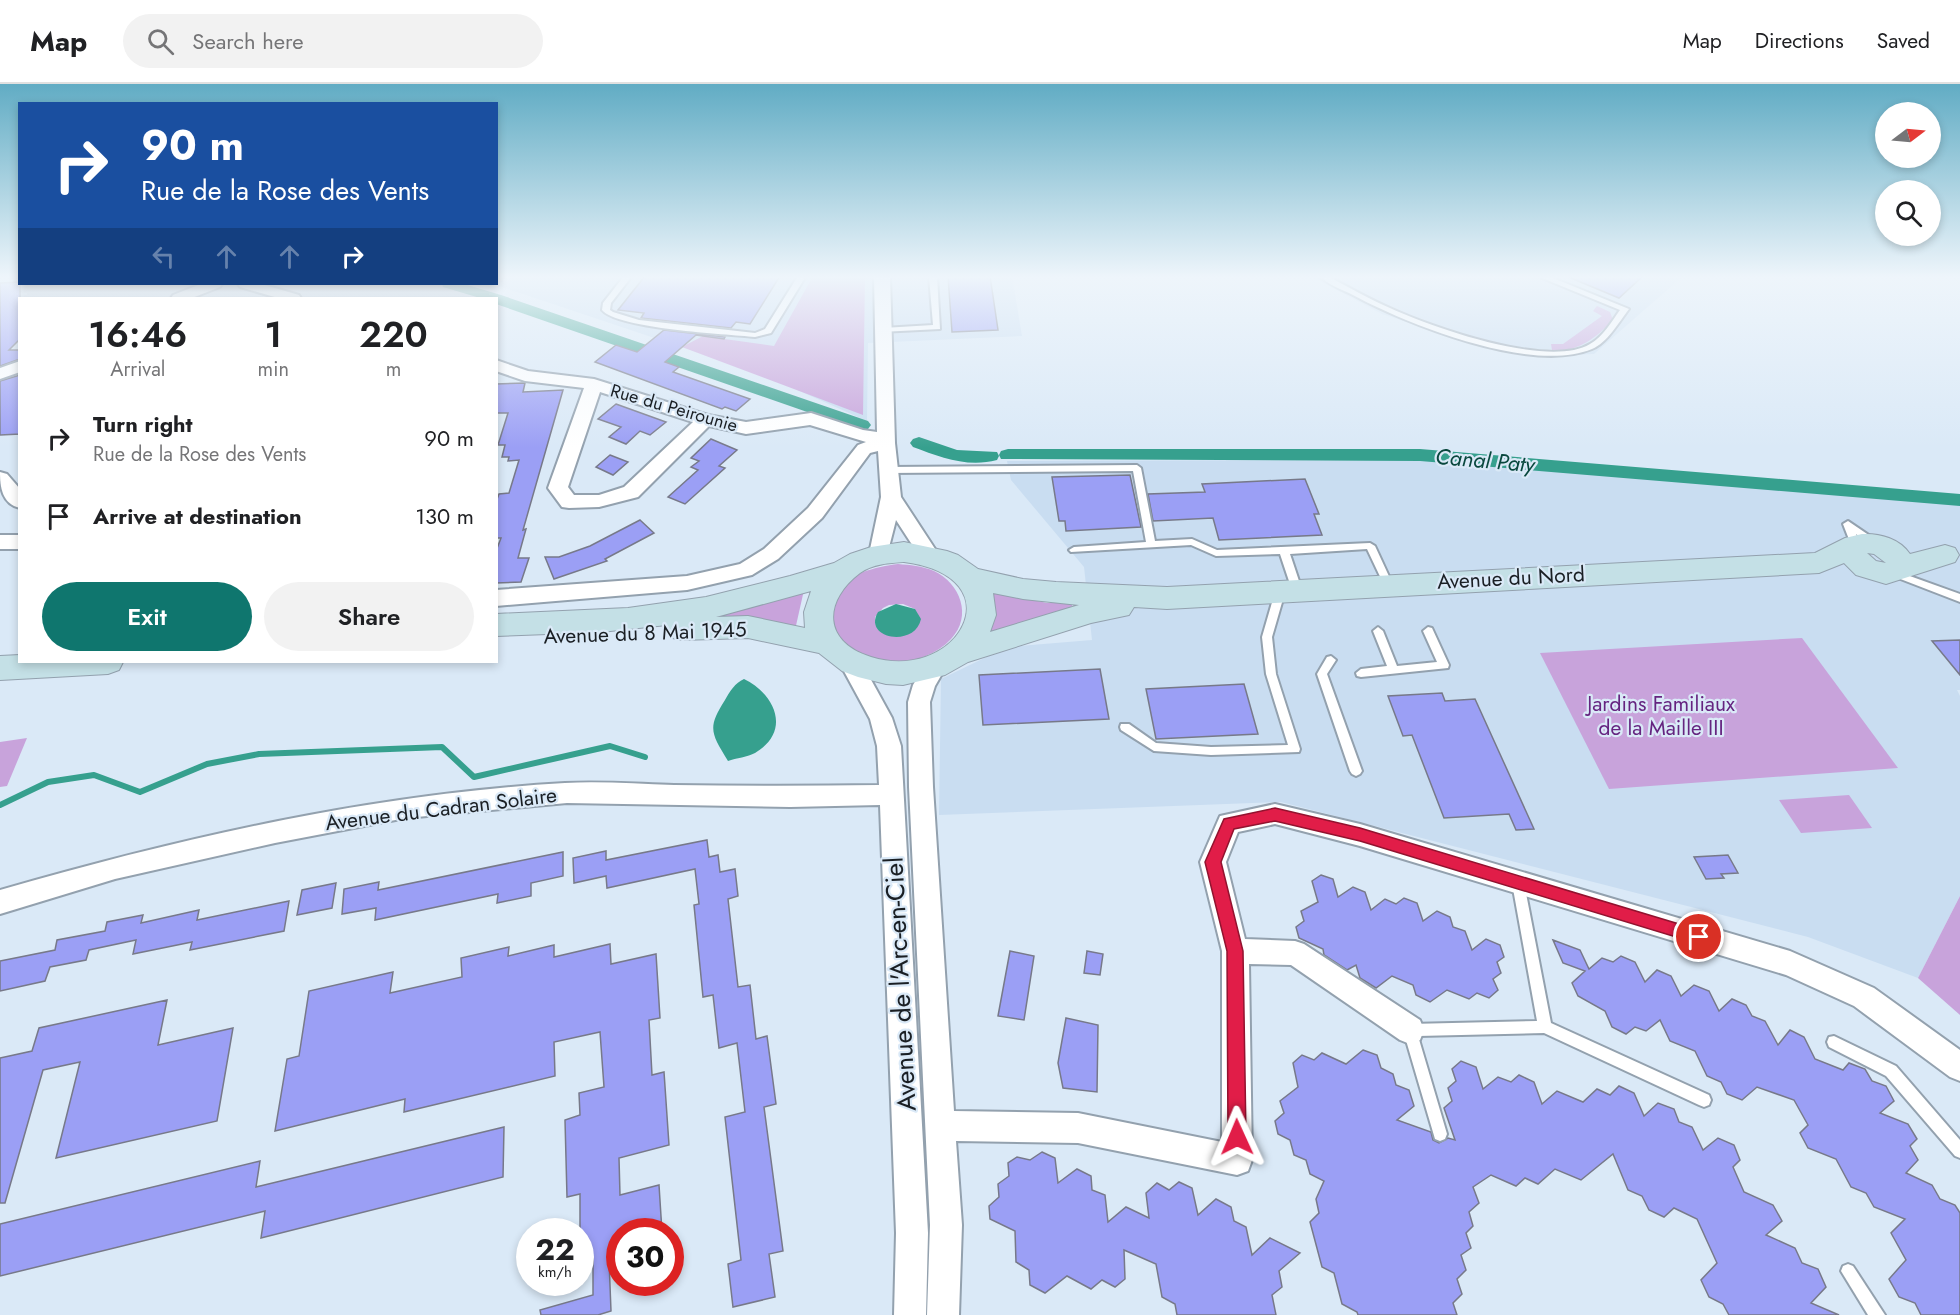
<!DOCTYPE html>
<style>
:root{--surface:#fff;--page:#f2f2f2;--text:#202124;--muted:#757577;--line:#e0e0e0;--accent:#0f766e}
body{margin:0;font-family:Jost,sans-serif;background:var(--page);color:var(--text);height:100vh;display:flex;flex-direction:column;font-size:22px;white-space:nowrap}
*{box-sizing:border-box;margin:0}
p{font-size:20px;color:var(--muted)}
.icon{flex:none;width:33px;height:33px;fill:none;stroke:currentColor;stroke-width:2;stroke-linecap:round;stroke-linejoin:round}
.map{position:relative;flex:1;overflow:hidden}
.side{position:absolute;left:18px;top:213px;width:480px;height:366px;display:flex;flex-direction:column;background:var(--surface);border-radius:0px;box-shadow:0 3px 9px #0003}
.side>*{flex:none}
.banner{position:absolute;left:18px;top:18px;width:480px;height:183px;border-radius:0px;box-shadow:0 3px 9px #0003;background:#1a4fa0;color:#fff;overflow:hidden}
.needle{width:39px;rotate:74deg}
.buttons{position:absolute;left:1875px;top:18px;display:grid;gap:12px}
.buttons a{display:grid;place-items:center;width:66px;height:66px;border-radius:50%;background:var(--surface);box-shadow:0 3px 9px #0003;font-size:30px}
.speed{position:absolute;left:516px;top:1134px;display:flex;gap:12px;font-size:30px;font-weight:700;text-align:center}
.speed>*{display:grid;place-content:center;width:78px;height:78px;border-radius:50%;background:var(--surface);box-shadow:0 3px 9px #0003;line-height:1}
.speed small{font-size:15px;font-weight:400}
.speed .limit{border:9px solid #d22;background:#fff;color:#111}
.pin{position:absolute;display:grid;place-items:center;width:51px;height:51px;color:#fff;margin:-26px;border:3px solid #fff;border-radius:50%;box-shadow:0 2px 6px #0007}
.me{position:absolute;width:66px;margin:-33px;rotate:359deg;stroke-linejoin:round;filter:drop-shadow(0 0 4px #0008)}
.turn{display:flex;align-items:center;gap:21px;height:126px;padding:0 24px;font-size:27px}
.turn .icon{width:78px;height:78px;stroke-width:2.5}
.turn b{display:block;font-size:42px;line-height:51px}
.lanes{display:flex;align-items:center;height:57px;padding:0 24px;background:#0003;justify-content:center;gap:30px;direction:ltr}
.lanes .off{opacity:.35}
.eta{display:flex;justify-content:space-evenly;align-items:center;height:102px;text-align:center}
.eta b{font-size:36px;font-weight:600;line-height:42px}
.action{display:flex;gap:12px;margin-top:auto;padding:12px 24px}
.action a{flex:1;height:69px;border-radius:36px;background:var(--accent);color:#fff;font-size:24px;font-weight:600;line-height:69px;text-align:center}
.action a+a{background:var(--page);color:var(--text)}
ul{padding:0;list-style:none}
li{display:flex;align-items:center;gap:18px;height:78px;padding:0 24px}
li div{flex:1}
li b{display:block;font-size:22px}
li em{font-style:normal}
header{display:flex;align-items:center;gap:36px;box-sizing:border-box;height:84px;padding:0 30px;background:var(--surface);border-bottom:2px solid var(--line)}
header strong{font-size:28px}
nav{display:flex;gap:33px;margin-inline-start:auto;font-size:21px}
.search{width:420px;height:54px;background:var(--page);display:flex;align-items:center;gap:15px;box-sizing:border-box;padding:0 21px;border-radius:33px;color:var(--muted);font-size:22px}
.map>svg:first-child{display:block}
.built{fill:#c9ddf1}
.green{fill:#c8a3db;fill-rule:evenodd}
.water{fill:#36a08e}
.lines{fill:none;stroke-linecap:round;stroke-linejoin:round}
.stream{stroke:#36a08e;stroke-width:6}
.canal{fill:#36a08e;fill-rule:evenodd}
.building{fill:#9b9ff5;stroke:#777989;stroke-width:1.5}
.service-casing{stroke:#93a1ae;stroke-width:4}
.minor-casing{stroke:#93a1ae;stroke-width:4}
.secondary-casing{stroke:#93a1ae;stroke-width:2}
.service{fill:#fff;fill-rule:evenodd}
.minor{fill:#fff;fill-rule:evenodd}
.secondary{fill:#c4e0e6;fill-rule:evenodd}
.route{fill:#e11d48;stroke:#92132f;stroke-width:1.5}
.labels{text-anchor:middle;stroke-width:4.5;stroke-linejoin:round;paint-order:stroke}
.far-street-label{font-size:18px;fill:#1a1f24;stroke:#dae9f7}
.street-label{font-size:21px;fill:#1a1f24;stroke:#dae9f7}
.park-label{font-size:21px;fill:#652480;stroke:#dae9f7}
.water-label{font-size:22px;font-style:italic;fill:#09483e;stroke:#dae9f7}
.near-street-label{font-size:26px;fill:#1a1f24;stroke:#dae9f7}
</style>
<header>
<strong>Map</strong>
<div class="search"><svg class="icon" aria-label="search" viewBox="0 0 24 24"><circle cx="10" cy="10" r="6"/><path d="M15 15l6 6"/></svg>Search here</div>
<nav><a>Map</a><a>Directions</a><a>Saved</a></nav>
</header>
<div class="map">
<svg width="1960" height="1231" viewBox="0 0 1960 1231">
<rect width="100%" height="100%" fill="#dae9f7"/>
<g class="built">
<path d="M497,192h515l10,60 -154,7 -1,78 -108,-48 -266,-89h3z"/>
<path d="M1310,192h373l-89,78 -49,2 -68,-11 -95,-31z"/>
<path d="M1423,376l537,42v188h-3l3,6v200l-42,82 -110,-41 -527,-135 -342,13 2,-136 66,-32 85,-7 -8,-73 -73,-87 -4,-19z"/>
</g>
<g class="green">
<path d="M813,192h52l-2,139 -181,-68 21,-11 71,10z"/>
<path d="M1597,222l13,6 3,8c-20,20 -30,28 -58,32l-3,-2 -1,-6h12l39,-28 -9,-5z"/>
<path d="M898,480c12,1 24,2 36,7 26,12 39,45 17,68 -26,28 -76,31 -105,7 -11,-9 -15,-18 -13,-31 1,-6 0,-13 2,-19 9,-23 42,-29 63,-32zM903,520l12,5 -39,18 -1,-10 8,-9 6,-3z"/>
<path d="M804,506l-9,40 -90,-12z"/>
<path d="M995,508l52,11h25v3l-6,5 -71,22 -7,-4 2,-36z"/>
<path d="M1802,554l96,130 -289,21 -69,-136z"/>
<path d="M27,654l-20,48 -7,1v-45z"/>
<path d="M1849,711l23,33 -71,5 -22,-33z"/>
<path d="M1960,812v119l-42,-37z"/>
</g>
<g class="water">
<path d="M896,520l19,5 6,10c-6,29 -59,20 -43,-7z"/>
<path d="M744,595c31,15 48,52 11,74 -7,4 -19,5 -27,8 -17,-28 -21,-33 -3,-61 5,-9 10,-17 19,-21z"/>
</g>
<g class="lines">
<path class="stream" d="M0,721l48,-23 46,-7 46,17 67,-28 52,-10 183,-7 32,30 136,-31 35,11"/>
<g class="canal">
<path d="M442,200h22l37,11 367,126 3,4 -3,4h-12l-360,-125v-6h-16l-37,-11z"/>
<path d="M919,353l38,13 40,2 2,4 -2,4c-30,8 -57,-3 -84,-13l-3,-4 3,-4z"/>
<path d="M1008,365h412l540,45v12l-540,-45 -419,-2 -2,-4 2,-4z"/>
</g>
</g>
<g class="building">
<path d="M645,192h135l-30,48 -14,-2 -5,6 -90,-10 3,-5 -26,-3z"/>
<path d="M948,192h42l8,54 -46,2z"/>
<path d="M1566,192h77l-24,22z"/>
<path d="M20,198v57l-11,11h11v9l-20,7v-83z"/>
<path d="M664,246l61,7 -1,2 -28,-4 -31,27 14,5 -6,5 77,27 -14,12 -11,-4 -3,2 -127,-47 21,-17 21,7z"/>
<path d="M20,291v59l-20,1v-54z"/>
<path d="M525,299l-2,9 40,-2 -40,140 3,-1 -8,29h11l-8,24 -25,1v-32l5,-13h-5v-36l3,-8 10,-1 10,-33 -11,1 1,-4h-7l3,-12h-7l10,-32h-12v-29z"/>
<path d="M616,320l50,18 -16,13 -10,-4 -14,13 -17,-7 12,-10 -23,-8z"/>
<path d="M711,355l26,11 -18,16 6,2 -40,36 -17,-7 30,-27 -7,-3 8,-6 -8,-3z"/>
<path d="M610,371l18,7 -15,13 -17,-8z"/>
<path d="M1130,391l11,52 -75,4 -1,-10h-6l-7,-44z"/>
<path d="M1305,395l14,35h-5l8,21 -103,5 -6,-22 -60,3 -5,-27 57,-2 -3,-8z"/>
<path d="M640,436l14,13 -49,26 2,2 -53,18 -9,-22h14l31,-11z"/>
<path d="M1960,556v35l-28,-34z"/>
<path d="M1100,585l9,50 -126,6 -4,-50z"/>
<path d="M1244,600l14,50 -102,5 -10,-50z"/>
<path d="M1442,609l3,8 30,-2 59,130 -18,1 -7,-16 -65,4 -32,-83 -9,1 -15,-40z"/>
<path d="M707,756l2,17 9,-2 2,17 15,-3 3,27 -10,3 10,88 12,-2 6,54 11,-3 9,68 -12,3 19,144 -14,3 6,43 -42,10 -5,-43 13,-4 -16,-143 20,-5 -8,-69 -18,5 -6,-53 -10,2 -9,-92 5,-1 -4,-35 -88,19 -1,-12 -32,7 -1,-25 33,-7v9z"/>
<path d="M563,768v24l-32,7v13l-34,7 1,-9 -123,26 1,-12 -34,6 2,-25 35,-7 -1,8z"/>
<path d="M1728,771l10,18 -17,1 3,4 -18,1 -12,-22z"/>
<path d="M1321,791l12,4 5,18 15,-10 12,5 6,18 14,-11 11,5 8,-6 13,5 6,18 14,-10 13,6 3,10 12,4 7,19 14,-11 14,6 4,12 -7,5 4,11 -8,6 5,11 -9,8 -12,-5 -8,6 -22,-9 -17,12 -14,-7 -3,-10 -21,-9 -16,12 -16,-10 -4,-13 -9,5 -23,-15 -1,-6 -24,-11 -3,-11 8,-6 -3,-10 17,-9 -6,-21z"/>
<path d="M336,799l-4,25 -35,7 5,-25z"/>
<path d="M289,817l-5,30 -94,19 2,-8 -59,12 3,-14 -47,10 -3,10 -36,7 -5,14 -45,10v-30l55,-11 2,-10 48,-9 2,-9 36,-7 -2,8 58,-13 -2,10z"/>
<path d="M1553,856l27,10 9,19 13,-11 11,4 8,-6 14,6 10,20 12,-12 14,6 10,20 13,-11 15,6 10,20 13,-12 14,6 6,11 13,5 13,24 12,-15 14,7 11,22 28,11 6,-7 16,6 7,12 14,5 8,15 -14,12 28,11 9,15 -7,7 8,14 -12,13 26,12 8,14 15,6 5,8v102h-39l-6,-12 -16,-6 -10,-18 17,-19 -15,-27 14,-14 -31,-12 -8,-14 -15,-6 -15,-28 -28,-11 -8,-15 8,-8 -14,-25 -37,-13 -15,13 -15,-6 -6,-12 -14,-6 -12,-25 -25,-10 -10,-21 -14,11 -11,-4 -9,7 -14,-7 -7,-16 -27,-15 -6,-13 13,-12 -22,-8z"/>
<path d="M610,860l1,20 45,-10 4,64 -11,2 3,55 12,-3 5,73 -50,13 1,37 39,-10 3,47h-42v26l-11,2 2,51 -13,4h-57l-1,-5 53,-15v-37l-13,3v-67l-13,3 -2,-77 15,-5 -1,-22 25,-6 -4,-55 -46,10 1,34 -151,36 1,-13 -130,32 12,-72 12,-3 10,-65 84,-19 -3,21 72,-16 -1,-19 48,-11 -1,9 46,-11v12z"/>
<path d="M1010,867l24,5 -10,64 -26,-4z"/>
<path d="M1087,867l16,3 -3,21 -16,-2z"/>
<path d="M167,916l-9,45 75,-17 -16,93 -161,37 24,-96 -37,8 -38,133h-5v-145l32,-7 7,-23z"/>
<path d="M1066,934l32,7 -1,67 -34,-4 -5,-25z"/>
<path d="M1363,966l14,5 4,13 12,6 3,11 13,5 5,16 -17,14 34,12 2,8 6,3 9,-5 7,2 -11,-32 8,-7 -4,-13 8,-7 -4,-12 9,-8 15,6 7,22 15,-12 13,5 8,-7 15,7 8,22 15,-13 26,11 14,-13 13,6 9,-9 15,7 10,23 14,-13 16,6 5,13 13,5 11,23 15,-12 16,7 6,15 -7,7 11,25 29,13 9,16 -16,14 29,13 7,15 16,6 8,18 -15,16 28,12h-110l-6,-11 -14,-7 -8,-17 16,-17 -20,-44 -23,-11 -10,9 -15,-7 -7,-14 -14,-6 -15,-36 -32,26 -26,-11 -17,15 -13,-6 -9,8 -25,-11 -18,12 6,16 -10,9 4,14 -7,7 5,15 -10,7 5,15 -9,9 5,15 -9,9 4,12h-99l-1,-3 -15,-8 -8,-31 -12,-6 -12,-45 9,-9 -3,-14 8,-18 -14,-7 -4,-14 -12,-5 -4,-15 -12,-6 -3,-13 9,-8 -4,-12 18,-14 -5,-24 9,-8 12,5 8,-7 24,11z"/>
<path d="M504,1043l-1,50 -242,61 4,-27 -265,65v-52l260,-63 -4,26z"/>
<path d="M1042,1068l13,6 3,25 19,-14 14,7 1,14 13,5 3,27 18,-15 23,11 -3,-25 11,-10 12,7 10,-8 13,6 6,27 18,-16 15,8 3,14 12,6 6,28 18,-17 30,15 -21,18 3,16 -10,8 4,20h-99l-2,-11 -13,-7 -6,-33 -32,-14 1,29 -10,8 -13,-7 -11,9 -24,-13 -22,17 -15,-8 -1,-15 -13,-8 -1,-31 -25,-12 -1,-13 10,-9 -1,-13 11,-8 -1,-13 9,-6 13,3z"/>
</g>
<g class="lines">
<g class="service-casing">
<g id="service">
<path d="M624,192h8l-21,27 -1,7 3,2 26,8 116,13 10,-4 33,-53h8l-35,57 -16,4c-29,-3 -137,-8 -153,-27l1,-7z"/>
<path d="M929,192h8l3,53 -60,3 -1,-2 4,-2 50,-3z"/>
<path d="M1319,192h9c20,11 41,23 62,32 41,19 159,61 200,36 13,-7 22,-23 30,-34l-83,-34h11l81,33c-10,13 -22,34 -37,40 -61,25 -186,-25 -241,-55 -11,-5 -23,-10 -32,-18z"/>
<path d="M1137,381l4,3 14,73 37,-2 25,11 153,-7 5,3 18,39 -2,2h-6l-18,-38 -77,5 12,36 -5,4 -5,-4 -12,-36 -64,2 -25,-11 -120,7 -2,-2 5,-3 72,-5 -13,-71 -245,2 -4,-3 4,-3z"/>
<path d="M1848,437l28,19 2,2 -2,2h-6l-14,-10 4,11 -2,2h-6l-9,-23z"/>
<path d="M1893,486l67,24v8l-70,-27 -2,-2 2,-2z"/>
<path d="M1280,504l5,4 -13,45 4,37 24,75 -1,3 -88,3 -57,-4 -33,-21 -1,-3 1,-3h8l27,19 55,4 77,-2 -22,-71 -4,-37 13,-45z"/>
<path d="M1378,543l5,4 14,35 40,-4 -14,-31 5,-4 4,1 17,37 -1,3 -87,9 -4,-1 -1,-3 5,-4 26,-3 -14,-35z"/>
<path d="M1331,572l5,4 -9,14 35,97 -2,3 -4,2 -4,-2 -2,-3 -33,-97 10,-17z"/>
<path d="M1518,794l4,1 2,4 27,140 158,72 2,5 -2,5 -5,2 -5,-2 -155,-72 -126,3 29,98 -2,5 -5,2 -5,-2 -32,-109 2,-5 5,-1 127,-3 -25,-138 2,-4z"/>
<path d="M1834,952l62,30 64,74v18l-5,-2 -69,-80 -57,-29 -2,-5 2,-5z"/>
<path d="M1848,1180l5,2 32,49h-17l-27,-44 2,-5z"/>
</g>
</g>
<g class="minor-casing">
<g id="minor">
<path d="M874,192h16l5,167 6,54 38,58 -3,5 -7,2 -7,-2 -26,-40 -10,39 -7,2 -7,-2 -3,-5 12,-57 -3,-46 -8,2 -48,65 -44,41 -26,16 -65,15 -191,16v-16l191,-14 53,-12 24,-15 44,-41 50,-63 8,-3 -56,-17 -64,9 -37,-8 -71,71 -39,10 -30,1 -7,-1 -14,-19 36,-100 -59,-7 -29,-10v-11l32,11 66,8 114,36 38,7 65,-9 52,17 14,2zM600,308l93,30 -69,65 -25,8h-25l-6,-8z"/>
<path d="M201,200h21l-2,3 -28,11h-21l2,-3z"/>
<path d="M238,200h23l38,11 2,3h-23l-38,-11z"/>
<path d="M20,277v11l-20,7v-11z"/>
<path d="M0,388l7,2 13,15v19c-18,-4 -20,-21 -20,-36z"/>
<rect x="0" y="451" width="20" height="14"/>
<path d="M850,570l8,2 34,62 9,28 27,487 -2,82h-32l2,-82 -16,-428 -90,2 -223,-4 -161,15 -131,25 -160,36 -115,35v-24c184,-53 373,-96 565,-107 36,-2 73,1 109,2 69,1 137,1 205,0l-2,-39 -7,-27 -31,-57 3,-6z"/>
<path d="M935,575l8,2 3,6 -11,19 -5,16 3,85 21,324 124,2 144,29v-191l-22,-89 20,-46 55,-12 85,20 430,127 84,37 86,62v31l-10,-4 -96,-71 -68,-31 -426,-129 -85,-22 -37,8 -12,30 19,77 50,2 9,3 116,76 4,10 -4,10 -10,4 -10,-4 -109,-75 -42,-1 3,196 -4,11 -11,4 -159,-32 -122,-2 6,84 -3,90h-32l3,-90 -21,-438 -1,-85 5,-17 14,-24z"/>
</g>
</g>
<g class="secondary-casing">
<g id="secondary">
<path d="M1862,450c18,-1 38,5 48,20l35,-9 10,3 4,7 -4,7 -69,22 -30,-9 -12,-12 -25,10 -652,36 -33,-2 -5,8 -38,8 -123,39 -23,13 -42,10 -17,-1 -28,-7 -16,-6 -23,-18 -71,-15 -68,2 -11,-3 -4,-8 2,-4 -66,7 -105,4v-22l132,-6 78,-11 84,-21 44,-13 16,-9 21,-7 33,-5 43,9 11,4 20,14 45,10 33,3 111,5 648,-34 30,-15zM1867,469l7,1 12,9 -10,-2zM904,478c114,15 54,122 -33,95 -49,-15 -48,-56 -11,-84 12,-9 30,-10 44,-11zM811,507l-7,21 1,16 -57,-12 -32,1zM993,509l30,6 56,6 -89,27 6,-17z"/>
<path d="M20,571v7h103l-4,8 -11,4 -108,6v-24z"/>
</g>
</g>
<use href="#service" class="service"/>
<use href="#minor" class="minor"/>
<use href="#secondary" class="secondary"/>
</g>
<linearGradient id="sky" x2="0" y2="1"><stop stop-color="#61acc4"/><stop offset="0.53" stop-color="#eef5fb"/><stop offset="1" stop-color="#eef5fb" stop-opacity="0"/></linearGradient>
<rect width="1960" height="364" fill="url(#sky)"/>
<path class="route" d="M1275,724l85,20 339,102 6,2 2,5 -2,5 -6,2 -339,-103 -85,-20 -41,8 -13,33 22,89 3,186 -3,6 -6,3 -7,-3 -2,-6 -1,-186 -22,-89 19,-43z"/>
<g class="labels">
<g class="far-street-label">
<text transform="translate(674 324) rotate(16)" y="6">Rue du Peirounie</text>
</g>
<g class="street-label">
<text transform="translate(1511 494) rotate(-3)" y="7">Avenue du Nord</text>
<text transform="translate(645 549) rotate(-2)" y="7">Avenue du 8 Mai 1945</text>
<text transform="translate(441 725) rotate(-7)" y="7">Avenue du Cadran Solaire</text>
</g>
<g class="park-label">
<text x="1661" y="627">Jardins Familiaux<tspan x="1661" dy="24">de la Maille III</tspan></text>
</g>
<g class="water-label">
<text transform="translate(1485 376) rotate(5)" y="8">Canal Paty</text>
</g>
<g class="near-street-label">
<text transform="translate(900 900) rotate(-93)" y="9">Avenue de l'Arc-en-Ciel</text>
</g>
</g>
</svg>
<div class="buttons">
<a><svg class="needle" viewBox="-14 -14 28 28"><path d="M0-13l5 13h-10z" fill="#e53935"/><path d="M0 13l5-13h-10z" fill="#757577"/></svg></a>
<a><svg class="icon" aria-label="search" viewBox="0 0 24 24"><circle cx="10" cy="10" r="6"/><path d="M15 15l6 6"/></svg></a>
</div>
<div class="speed"><div>22<small>km/h</small></div><div class="limit">30</div></div>
<div class="pin" style="left:1699px;top:853px;background:#d93025"><svg class="icon" aria-label="arrive" viewBox="0 0 24 24"><path d="M6 21V4h12l-3 4 3 4H6"/></svg></div>
<svg class="me" style="left:1237px;top:1053px" viewBox="-20 -20 40 40"><path d="M0-17L14 15 0 8-14 15z" fill="#e11d48" stroke="#fff" stroke-width="4"/></svg>
<div class="banner">
<div class="turn"><svg class="icon" aria-label="right" viewBox="0 0 24 24"><path d="M7 20v-9h11M14 6l5 5-5 5"/></svg><div><b>90 m</b>Rue de la Rose des Vents</div></div>
<div class="lanes"><svg class="icon off" aria-label="left" viewBox="0 0 24 24"><path d="M17 20v-9H6M10 6l-5 5 5 5"/></svg><svg class="icon off" aria-label="ahead" viewBox="0 0 24 24"><path d="M12 20V5M6 11l6-6 6 6"/></svg><svg class="icon off" aria-label="ahead" viewBox="0 0 24 24"><path d="M12 20V5M6 11l6-6 6 6"/></svg><svg class="icon" aria-label="right" viewBox="0 0 24 24"><path d="M7 20v-9h11M14 6l5 5-5 5"/></svg></div>
</div>
<section class="side">
<div class="eta">
<div><b>16:46</b><p>Arrival</p></div>
<div><b>1</b><p>min</p></div>
<div><b>220</b><p>m</p></div>
</div>
<ul>
<li><svg class="icon" aria-label="right" viewBox="0 0 24 24"><path d="M7 20v-9h11M14 6l5 5-5 5"/></svg><div><b>Turn right</b><p>Rue de la Rose des Vents</p></div><em>90 m</em></li>
<li><svg class="icon" aria-label="arrive" viewBox="0 0 24 24"><path d="M6 21V4h12l-3 4 3 4H6"/></svg><div><b>Arrive at destination</b></div><em>130 m</em></li>
</ul>
<div class="action"><a>Exit</a><a>Share</a></div>
</section>
</div>
